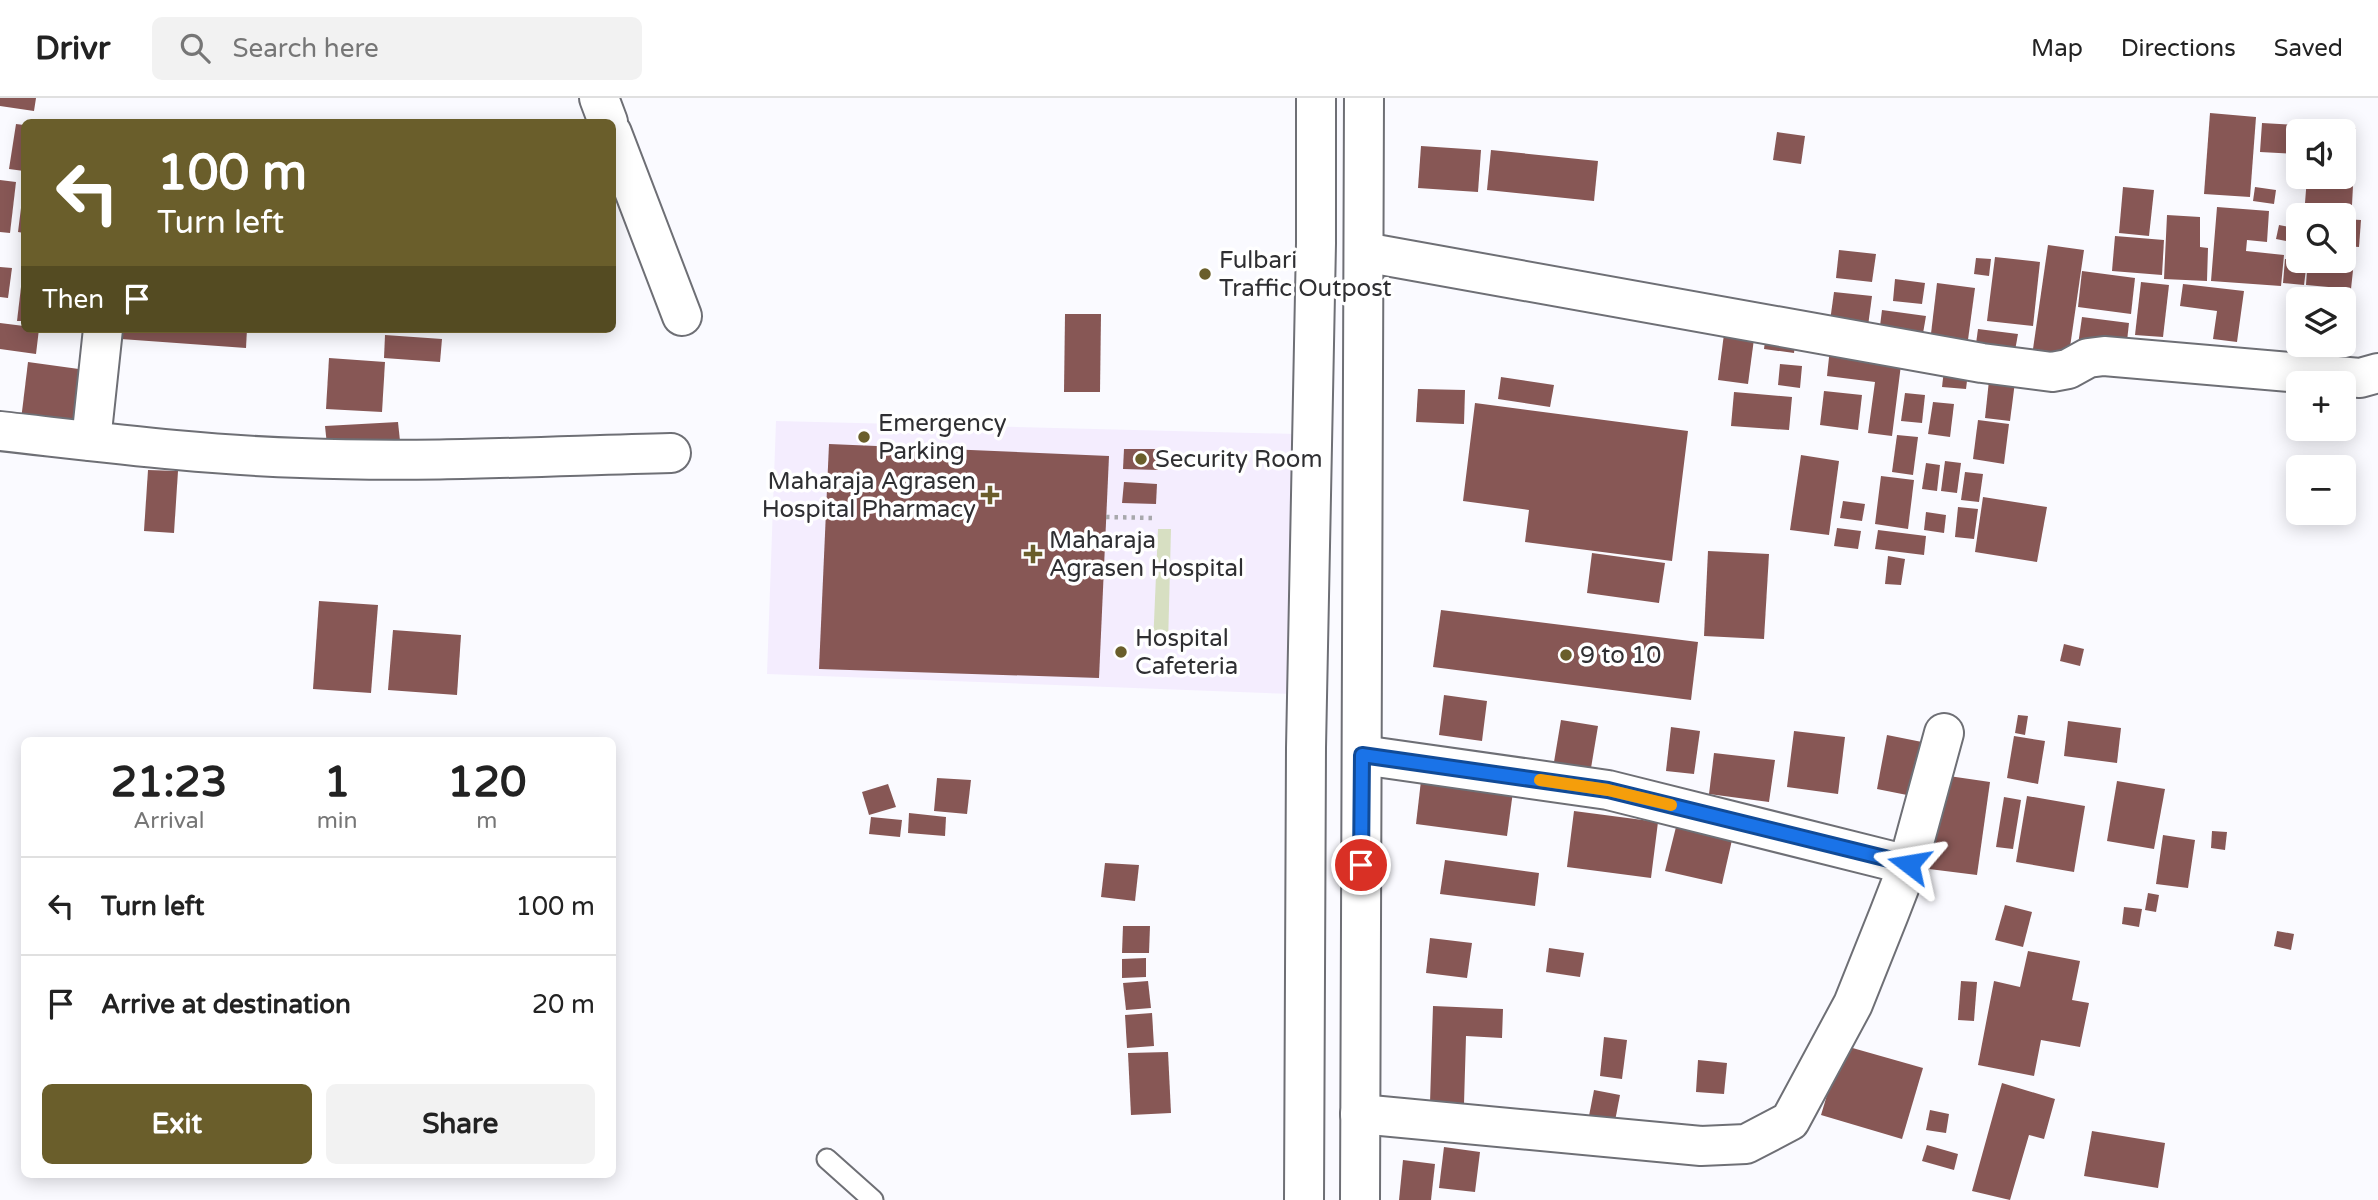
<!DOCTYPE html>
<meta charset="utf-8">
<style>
:root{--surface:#fff;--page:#f2f2f2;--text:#222;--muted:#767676;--line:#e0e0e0;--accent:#6a5e2b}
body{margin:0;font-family:"Varela Round",sans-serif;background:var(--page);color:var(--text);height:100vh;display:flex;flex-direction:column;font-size:26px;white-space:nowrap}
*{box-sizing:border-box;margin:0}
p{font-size:23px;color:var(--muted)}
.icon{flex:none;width:38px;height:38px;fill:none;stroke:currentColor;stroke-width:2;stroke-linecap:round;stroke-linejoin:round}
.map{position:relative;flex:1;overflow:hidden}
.side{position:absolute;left:21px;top:639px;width:595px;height:441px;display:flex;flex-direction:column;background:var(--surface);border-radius:10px;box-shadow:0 4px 18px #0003}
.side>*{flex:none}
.guide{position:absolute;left:21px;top:21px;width:595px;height:214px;border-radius:10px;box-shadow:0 4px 18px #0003;background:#6a5e2b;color:#fff;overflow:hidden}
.controls{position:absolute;left:2286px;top:21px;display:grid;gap:14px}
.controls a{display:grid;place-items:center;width:70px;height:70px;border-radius:10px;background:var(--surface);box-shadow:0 4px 18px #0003;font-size:35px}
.pin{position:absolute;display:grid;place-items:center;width:60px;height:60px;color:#fff;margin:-30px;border:4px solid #fff;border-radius:50%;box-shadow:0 2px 7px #0007}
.me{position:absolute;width:77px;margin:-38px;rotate:284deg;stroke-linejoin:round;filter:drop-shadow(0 0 5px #0008)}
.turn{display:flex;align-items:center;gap:24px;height:147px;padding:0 21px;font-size:32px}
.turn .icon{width:91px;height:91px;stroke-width:2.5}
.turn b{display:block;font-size:49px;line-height:60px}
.then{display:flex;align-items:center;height:66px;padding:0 21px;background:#0003;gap:14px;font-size:26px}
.eta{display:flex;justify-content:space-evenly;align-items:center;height:119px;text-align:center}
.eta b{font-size:42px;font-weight:700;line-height:49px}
.button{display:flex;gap:14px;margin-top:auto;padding:14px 21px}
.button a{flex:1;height:80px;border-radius:10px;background:var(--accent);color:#fff;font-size:28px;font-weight:700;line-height:80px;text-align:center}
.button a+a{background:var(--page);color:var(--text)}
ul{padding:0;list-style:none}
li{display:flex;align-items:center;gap:21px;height:98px;padding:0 21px;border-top:2px solid var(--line)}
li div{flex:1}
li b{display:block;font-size:26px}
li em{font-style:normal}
header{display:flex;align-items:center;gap:42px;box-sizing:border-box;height:98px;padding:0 35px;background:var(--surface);border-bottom:2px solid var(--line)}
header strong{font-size:33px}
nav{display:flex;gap:38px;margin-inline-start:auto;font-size:24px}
.search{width:490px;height:63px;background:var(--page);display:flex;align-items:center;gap:18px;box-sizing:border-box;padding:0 24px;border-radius:10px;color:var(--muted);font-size:26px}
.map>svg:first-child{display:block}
.medical{fill:#f4edfe}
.green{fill:#d7dfc2}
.building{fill:#875755}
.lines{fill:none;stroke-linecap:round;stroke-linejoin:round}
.service-casing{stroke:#6e6f75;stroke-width:23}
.minor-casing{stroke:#6e6f75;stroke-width:42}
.trunk-casing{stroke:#6e6f75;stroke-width:42}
.path{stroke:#a8a8ac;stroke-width:4.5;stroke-dasharray:3.5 5;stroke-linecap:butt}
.service{stroke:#fff;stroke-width:19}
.minor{stroke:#fff;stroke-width:38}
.trunk{stroke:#fff;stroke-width:38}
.route-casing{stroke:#114b97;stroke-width:18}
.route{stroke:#1a73e8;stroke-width:12}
.slow{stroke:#f59e0b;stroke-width:12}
.poi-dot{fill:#6a5e2b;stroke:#fff;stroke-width:2.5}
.labels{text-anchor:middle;stroke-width:7;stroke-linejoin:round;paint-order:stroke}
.poi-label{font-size:24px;fill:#2f2f32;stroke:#fff;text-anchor:start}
</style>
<header>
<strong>Drivr</strong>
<div class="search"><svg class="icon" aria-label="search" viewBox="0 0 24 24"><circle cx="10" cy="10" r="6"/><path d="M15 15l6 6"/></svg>Search here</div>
<nav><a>Map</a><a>Directions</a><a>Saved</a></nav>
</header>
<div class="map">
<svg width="2378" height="1102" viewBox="0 0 2378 1102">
<rect width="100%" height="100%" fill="#fafaff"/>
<path class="medical" d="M776,323l520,13 -4,260 -525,-20z"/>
<path class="green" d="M1158,431h13l-3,116h-15z"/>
<g class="building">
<path d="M0,0h36l-2,13 -34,-5z"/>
<path d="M2210,15l46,4 -6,80 -46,-3z"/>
<path d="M2262,25l94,5 -4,77 -47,-2 2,-26h36v-46h-45v23l-38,-2z"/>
<path d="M16,26l8,1v46l-15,-2z"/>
<path d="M1777,34l28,4 -4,28 -28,-4z"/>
<path d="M1421,48l60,4 -3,42 -60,-4z"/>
<path d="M1491,52l107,11 -4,40 -107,-11z"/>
<path d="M0,82l16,2 -6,51 -10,-1z"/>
<path d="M2123,89l31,3 -5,46 -30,-3z"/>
<path d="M2255,89l21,3 -2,14 -21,-3z"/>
<path d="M23,94h1v41l-6,-1z"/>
<path d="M2217,109l52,4 -2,31 -20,-2 -1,11 38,4 -3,31 -70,-5z"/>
<path d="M2167,117l33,2v30l8,1 -1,33 -43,-2z"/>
<path d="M2343,121l18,1 -2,27 -16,-1z"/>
<path d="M2279,127l10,2 -3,14 -10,-2z"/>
<path d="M2289,134l9,1v25l-11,-1z"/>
<path d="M2115,138l49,4 -2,35 -50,-4z"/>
<path d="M2048,147l36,5 -15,104 -36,-5z"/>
<path d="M1839,152l37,4 -4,28 -36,-4z"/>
<path d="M1995,159l45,5 -7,64 -46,-5z"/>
<path d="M1976,160l15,1 -2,17 -15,-2z"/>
<path d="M2285,161l22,2 -3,24 -21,-2z"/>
<path d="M2324,163h30l-3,28 -45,-4 1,-15 17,1z"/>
<path d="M0,169l12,1 -4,30 -8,-1z"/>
<path d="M2082,173l53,7 -4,36 -53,-7z"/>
<path d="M1895,181l30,4 -3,21 -29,-3z"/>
<path d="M2141,184l28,3 -6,52 -28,-2z"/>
<path d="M1937,185l38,5 -8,59 -37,-5z"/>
<path d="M2183,186l61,7 -7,51 -24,-3 4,-28 -37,-5z"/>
<path d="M21,189l3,1v33h-7z"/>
<path d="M1834,194l38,4 -4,30 -38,-5z"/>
<path d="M1882,212l44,6 -4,23 -43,-5z"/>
<path d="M1065,216h36l-1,78h-36z"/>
<path d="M2082,219l47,6 -3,27 -48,-5z"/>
<path d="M0,225l24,3v3h15l-3,25 -36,-5z"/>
<path d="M122,231h125l-1,19 -125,-9z"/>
<path d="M1978,231l40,5 -4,22 -39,-5z"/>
<path d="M1724,236l30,5 -6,45 -30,-4z"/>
<path d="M1766,236l30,4 -2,15 -30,-4z"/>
<path d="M385,237l57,4 -2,23 -56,-4z"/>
<path d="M1830,250l72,9 -10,79 -24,-3 7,-51 -48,-6z"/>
<path d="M329,260l56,4 -3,50 -56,-3z"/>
<path d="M1945,263l24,3 -3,25 -24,-2z"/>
<path d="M28,264l58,8 -7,57 -58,-7z"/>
<path d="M1780,266l22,2 -2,22 -22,-3z"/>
<path d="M1990,273l26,3 -6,47 -25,-3z"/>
<path d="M1501,279l53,8 -4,22 -52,-8z"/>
<path d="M1418,291l47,1 -1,34 -48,-2z"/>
<path d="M1824,293l38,4 -4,35 -38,-5z"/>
<path d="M1734,294l58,5 -3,33 -58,-4z"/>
<path d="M1905,295l20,2 -3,28 -21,-2z"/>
<path d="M1933,304l21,2 -4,33 -22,-3z"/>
<path d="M1475,305l213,28 -16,130 -147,-19 4,-32 -66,-9z"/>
<path d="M1978,322l31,4 -5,40 -31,-5z"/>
<path d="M398,324l2,19 -73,4 -2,-19z"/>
<path d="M1897,337l21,2 -5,38 -21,-3z"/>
<path d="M829,346l280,12 -10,222 -280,-9z"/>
<path d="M1124,351h34v21l-35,-1z"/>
<path d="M1801,357l38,6 -10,74 -39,-5z"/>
<path d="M1945,363l16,2 -4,30 -16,-2z"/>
<path d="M1926,365l14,2 -3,26 -15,-2z"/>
<path d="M148,372l30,1 -4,62 -30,-2z"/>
<path d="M1965,374l18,2 -4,28 -18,-2z"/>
<path d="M1881,378l33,4 -6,49 -33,-5z"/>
<path d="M1124,384l33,2 -1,20 -34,-1z"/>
<path d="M1983,399l64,10 -10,55 -62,-10z"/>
<path d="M1843,403l22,3 -3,17 -22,-3z"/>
<path d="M1958,409l20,2 -4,30 -19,-2z"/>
<path d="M1926,414l20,3 -2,18 -20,-3z"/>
<path d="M1837,430l24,3 -3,18 -24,-3z"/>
<path d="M1878,432l48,6 -2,19 -49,-6z"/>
<path d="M1708,453l61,3 -5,85 -60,-3z"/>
<path d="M1592,455l73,10 -6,40 -72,-10z"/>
<path d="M1888,458l17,3 -4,26 -16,-1z"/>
<path d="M319,503l59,4 -7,88 -58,-4z"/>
<path d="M1441,512l257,32 -7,58 -258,-33z"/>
<path d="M393,532l68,5 -4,60 -69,-5z"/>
<path d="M2064,546l20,5 -4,17 -20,-5z"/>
<path d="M1444,597l43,6 -5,40 -43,-6z"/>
<path d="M2018,617l10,1 -3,19 -10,-2z"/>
<path d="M1561,622l37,6 -8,48 -37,-6z"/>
<path d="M2068,623l53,7 -4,35 -53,-7z"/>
<path d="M1671,629l29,4 -6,43 -28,-3z"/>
<path d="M1794,633l51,6 -7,57 -51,-7z"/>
<path d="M1887,637l40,8 -10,54 -40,-8z"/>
<path d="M2014,638l31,5 -7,43 -31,-6z"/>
<path d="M1714,655l61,7 -6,42 -60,-8z"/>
<path d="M1422,674l92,12 -7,52 -91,-12z"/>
<path d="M1942,677l48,7 -13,93 -48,-6z"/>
<path d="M937,680l34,2 -4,34 -33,-3z"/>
<path d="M2117,683l48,8 -11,60 -47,-8z"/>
<path d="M888,686l8,23 -27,8 -7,-23z"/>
<path d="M2027,698l58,10 -11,66 -58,-10z"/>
<path d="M2004,699l17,3 -8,49 -17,-2z"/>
<path d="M1574,713l84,11 -7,56 -84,-11z"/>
<path d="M909,715l37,4 -1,19 -37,-3z"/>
<path d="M871,719l31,3 -2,17 -31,-3z"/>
<path d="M1676,729l56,13 -10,44 -57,-13z"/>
<path d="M2212,733l15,1 -2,18 -14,-2z"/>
<path d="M2163,737l32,5 -7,48 -32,-4z"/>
<path d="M1445,762l94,13 -4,33 -95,-12z"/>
<path d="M1105,765l34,2 -4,36 -34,-4z"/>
<path d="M2148,795l11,2 -3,17 -11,-2z"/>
<path d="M2005,807l27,7 -9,35 -28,-7z"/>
<path d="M2124,809l18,2 -3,18 -17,-3z"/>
<path d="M1123,828h27l-1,27h-27z"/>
<path d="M2277,833l17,3 -3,16 -17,-4z"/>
<path d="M1430,840l42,5 -5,35 -41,-5z"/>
<path d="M1549,850l35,5 -4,24 -34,-5z"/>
<path d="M2028,853l52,10 -8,39 17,3 -9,44 -39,-7 -7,36 -56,-11 16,-84 26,6z"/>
<path d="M1146,860v19l-24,1v-19z"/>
<path d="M1148,883l3,27 -25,2 -3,-27z"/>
<path d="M1961,883l16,1 -3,39 -16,-1z"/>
<path d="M1433,908l70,3 -1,29 -36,-2 -2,68 -34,-1z"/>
<path d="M1152,915l2,33 -27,2 -2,-33z"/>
<path d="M1604,939l23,3 -5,39 -22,-3z"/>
<path d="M1842,947l81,23 -21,71 -81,-24z"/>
<path d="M1168,954l3,61 -40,2 -3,-62z"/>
<path d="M1698,962l29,3 -3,31 -28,-2z"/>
<path d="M2002,985l53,16 -11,40 -15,-4 -19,65 -38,-9z"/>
<path d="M1594,992l26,5 -5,26 -26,-5z"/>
<path d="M1930,1012l19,4 -3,19 -20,-3z"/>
<path d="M2092,1033l73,12 -7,45 -74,-12z"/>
<path d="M1927,1047l31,9 -4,16 -32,-9z"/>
<path d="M1444,1049l36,5 -5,40 -36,-4z"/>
<path d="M1403,1062l32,4 -4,36h-32z"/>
</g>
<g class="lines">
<g class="service-casing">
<path id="service" d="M827,1061l46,41"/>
</g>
<g class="minor-casing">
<g id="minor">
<path d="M599,0l9,24"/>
<path d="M612,35l70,183"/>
<path d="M1364,154l618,111 70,9 16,-3 20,-11 16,-2 256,22 18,-5"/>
<path d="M0,333c100,11 200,24 301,27 123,5 247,-2 370,-5"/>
<path d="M91,343l12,-112"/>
<path d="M1362,657l246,35 300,75"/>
<path d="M1360,1016l341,32 45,-2 44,-23 63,-117 36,-90 19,-49 36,-132"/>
</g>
</g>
<g class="trunk-casing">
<g id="trunk">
<path d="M1304,1102l2,-452 10,-505v-145"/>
<path d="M1360,1102l4,-1102"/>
</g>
</g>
<path class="path" d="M1106,419l48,1"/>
<use href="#service" class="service"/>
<use href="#minor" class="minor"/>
<use href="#trunk" class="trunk"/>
</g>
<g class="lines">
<g class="route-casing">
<path id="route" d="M1361,767l1,-110 246,35 301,74"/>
</g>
<use href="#route" class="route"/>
<path class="slow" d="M1540,682l68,10 63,15"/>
</g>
<g class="poi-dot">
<circle cx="1205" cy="176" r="7"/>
<circle cx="864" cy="339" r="7"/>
<circle cx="1141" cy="361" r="7"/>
<path d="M986.5 386.5h7v7h7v7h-7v7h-7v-7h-7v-7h7z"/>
<path d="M1029.5 445.5h7v7h7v7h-7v7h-7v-7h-7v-7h7z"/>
<circle cx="1121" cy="554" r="7"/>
<circle cx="1566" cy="557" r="7"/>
</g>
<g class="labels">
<g class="poi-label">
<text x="1219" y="170">Fulbari<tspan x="1219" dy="28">Traffic Outpost</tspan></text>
<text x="878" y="333">Emergency<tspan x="878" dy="28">Parking</tspan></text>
<text x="1155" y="369">Security Room</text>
<text x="976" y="391" text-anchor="end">Maharaja Agrasen<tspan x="976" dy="28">Hospital Pharmacy</tspan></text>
<text x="1049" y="450">Maharaja<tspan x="1049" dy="28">Agrasen Hospital</tspan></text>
<text x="1135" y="548">Hospital<tspan x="1135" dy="28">Cafeteria</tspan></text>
<text x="1580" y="565">9 to 10</text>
</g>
</g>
</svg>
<div class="controls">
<a><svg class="icon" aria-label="sound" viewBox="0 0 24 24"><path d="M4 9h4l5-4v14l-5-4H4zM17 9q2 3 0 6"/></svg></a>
<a><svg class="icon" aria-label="search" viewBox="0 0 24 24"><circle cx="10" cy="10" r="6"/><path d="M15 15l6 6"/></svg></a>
<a><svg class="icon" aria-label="layers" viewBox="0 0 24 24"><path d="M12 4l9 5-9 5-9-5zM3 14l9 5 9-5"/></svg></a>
<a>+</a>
<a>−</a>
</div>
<div class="pin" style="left:1361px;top:767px;background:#d93025"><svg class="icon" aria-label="arrive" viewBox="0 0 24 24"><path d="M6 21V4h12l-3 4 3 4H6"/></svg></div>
<svg class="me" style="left:1909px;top:766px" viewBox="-20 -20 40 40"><path d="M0-17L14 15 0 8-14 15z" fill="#1a73e8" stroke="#fff" stroke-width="4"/></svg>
<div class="guide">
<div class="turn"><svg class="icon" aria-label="left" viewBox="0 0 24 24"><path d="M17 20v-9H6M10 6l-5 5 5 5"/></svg><div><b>100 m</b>Turn left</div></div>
<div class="then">Then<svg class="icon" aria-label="arrive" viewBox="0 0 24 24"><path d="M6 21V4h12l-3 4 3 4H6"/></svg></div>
</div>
<section class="side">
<div class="eta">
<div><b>21:23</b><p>Arrival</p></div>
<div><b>1</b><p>min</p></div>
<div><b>120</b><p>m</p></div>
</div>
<ul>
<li><svg class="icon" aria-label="left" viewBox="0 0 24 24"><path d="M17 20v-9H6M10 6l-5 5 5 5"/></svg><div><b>Turn left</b></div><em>100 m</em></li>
<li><svg class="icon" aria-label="arrive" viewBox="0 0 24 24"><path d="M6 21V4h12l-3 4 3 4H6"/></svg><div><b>Arrive at destination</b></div><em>20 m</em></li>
</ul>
<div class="button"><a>Exit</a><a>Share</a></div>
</section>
</div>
